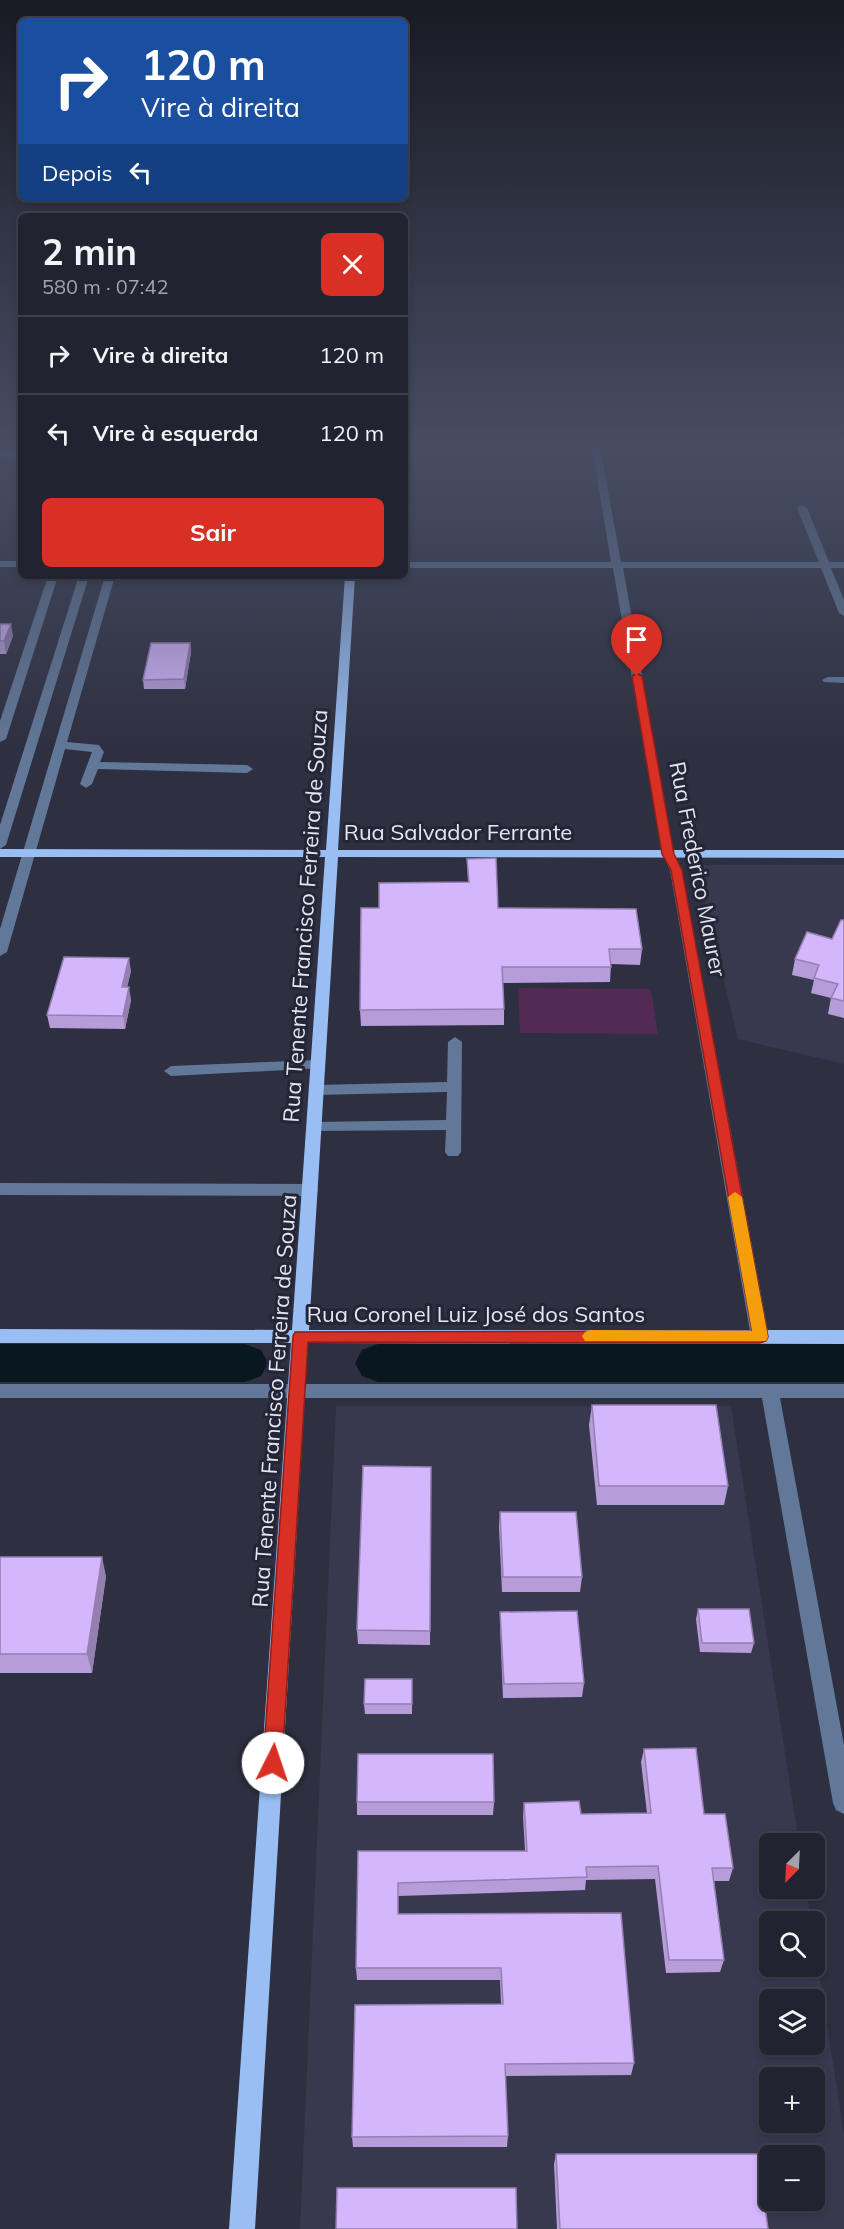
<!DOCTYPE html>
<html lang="pt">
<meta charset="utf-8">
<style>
:root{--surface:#222330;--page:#2e2f3c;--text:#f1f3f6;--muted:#a2a4ab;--line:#3f404c;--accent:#d93025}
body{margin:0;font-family:Mulish,sans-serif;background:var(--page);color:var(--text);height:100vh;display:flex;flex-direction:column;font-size:22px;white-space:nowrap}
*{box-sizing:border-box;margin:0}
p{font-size:20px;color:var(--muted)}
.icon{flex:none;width:33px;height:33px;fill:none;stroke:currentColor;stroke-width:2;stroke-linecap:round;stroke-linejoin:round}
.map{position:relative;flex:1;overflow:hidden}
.drawer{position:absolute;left:18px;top:213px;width:390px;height:366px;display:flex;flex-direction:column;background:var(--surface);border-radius:9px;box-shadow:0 3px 9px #0003,0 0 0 2px var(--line)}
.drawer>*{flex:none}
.banner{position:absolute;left:18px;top:18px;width:390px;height:183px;border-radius:9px;box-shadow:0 3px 9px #0003,0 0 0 2px var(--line);background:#1a4fa0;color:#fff;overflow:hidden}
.needle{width:39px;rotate:204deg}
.fabs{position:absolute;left:759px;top:1833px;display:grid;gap:12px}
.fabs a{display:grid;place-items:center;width:66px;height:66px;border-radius:9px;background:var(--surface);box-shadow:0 3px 9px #0003,0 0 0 2px var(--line);font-size:30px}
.pin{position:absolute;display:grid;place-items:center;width:51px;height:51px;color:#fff;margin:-62px -26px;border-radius:50% 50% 50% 0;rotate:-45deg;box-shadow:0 0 6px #0007}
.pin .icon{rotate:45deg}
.me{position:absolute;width:66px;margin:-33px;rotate:4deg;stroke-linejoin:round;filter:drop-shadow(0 0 4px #0008)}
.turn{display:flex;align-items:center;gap:21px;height:126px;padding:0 24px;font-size:27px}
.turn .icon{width:78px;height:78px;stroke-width:2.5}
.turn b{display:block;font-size:42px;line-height:51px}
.then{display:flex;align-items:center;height:57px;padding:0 24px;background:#0003;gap:12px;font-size:22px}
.round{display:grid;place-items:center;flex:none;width:63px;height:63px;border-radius:9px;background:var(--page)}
.overview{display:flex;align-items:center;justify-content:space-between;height:102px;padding:0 24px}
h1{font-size:36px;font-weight:700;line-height:45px}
.primary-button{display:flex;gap:12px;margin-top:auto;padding:12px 24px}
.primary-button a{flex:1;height:69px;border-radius:9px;background:var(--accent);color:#fff;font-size:24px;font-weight:700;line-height:69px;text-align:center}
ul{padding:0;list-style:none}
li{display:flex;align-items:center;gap:18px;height:78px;padding:0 24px;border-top:2px solid var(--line)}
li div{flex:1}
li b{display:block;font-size:22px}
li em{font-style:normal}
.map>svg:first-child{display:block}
.built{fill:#38394f;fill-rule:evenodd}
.green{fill:#522a53}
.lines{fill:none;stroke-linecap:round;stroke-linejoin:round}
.river{fill:#09171f;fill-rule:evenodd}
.minor{fill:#627898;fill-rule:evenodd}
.major{fill:#99bef3;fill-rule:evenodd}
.wall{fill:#b69dd9}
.shaded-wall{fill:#947fb0}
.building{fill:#d4b6fc;stroke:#947fb0;stroke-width:1.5}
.route{fill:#d93025;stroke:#8d1f18;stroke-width:1.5}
.slow{fill:#f59e0b}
.labels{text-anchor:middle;stroke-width:6;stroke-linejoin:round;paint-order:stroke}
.street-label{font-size:22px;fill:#e4e5f0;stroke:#242536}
</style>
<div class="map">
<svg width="844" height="2229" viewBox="0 0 844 2229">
<rect width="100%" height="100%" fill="#2e2f40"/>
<g class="built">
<path d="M696,865h148v199l-106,-25z"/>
<path d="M336,1406h395l68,437 -29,1v44l36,1 5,32 -41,1v44h44l1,-20 29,189v94h-544zM770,2000h44v44h-44zM770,2078h44v44h-44zM770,2156h44v44h-44z"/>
</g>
<path class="green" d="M518,988l133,1 7,45 -138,-1z"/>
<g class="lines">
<g class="river">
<path d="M0,1344h245l16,6 7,13 -7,13 -16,6h-245z"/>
<path d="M378,1344h466v38h-466l-16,-6 -7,-13 7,-13z"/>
</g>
<g class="minor">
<path d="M592,446h8l21,116h198l-22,-54 5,-3 5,3 22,54h15v6h-13l13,32v16l-5,-3 -18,-45h-198l51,286 8,16 87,467 -3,5 -6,2 -6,-2 -3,-5 -81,-467 -8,-16 -49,-286h-208v-6h206z"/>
<path d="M0,450l21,5v6l-21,-5z"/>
<rect x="0" y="561" width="21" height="6"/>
<path d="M48,576h10l-52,163 -6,3v-21z"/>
<path d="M79,576h10l-83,269 -6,4v-24z"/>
<path d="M105,576h10l-48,166 32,3 5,7 -4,10 147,3 6,4 -6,4 -149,-4 -6,15 -6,4 -6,-4 12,-32 -27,-3 -58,203 -7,4v-27z"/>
<path d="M828,677h16v6l-20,-1 -2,-2z"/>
<path d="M455,1037l7,5 -1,110 -3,4h-10l-3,-4 1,-22 -137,1 -3,-4 8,-5 132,-2 1,-28 -131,3 -7,-5 7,-5 131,-3 1,-40z"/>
<path d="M318,1060l5,2 2,3 -2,3 -152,8 -7,-5 7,-5z"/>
<path d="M0,1183l310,1 6,2 2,4 -2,4 -6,2 -310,-1z"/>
<path d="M0,1384h844v14h-64l64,347v69l-8,-4 -3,-7 -71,-405h-762z"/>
</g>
<path class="major" d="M345,576h10l-17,274h506v8l-506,-1 -29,473h535v14l-536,-1 -53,886h-26l62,-886h-291v-14l292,1 33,-473h-325v-8l326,1z"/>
</g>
<g class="wall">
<path d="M0,624l13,12 -7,18h-6z"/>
<path d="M190,643l1,9 -6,37h-41l-1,-9z"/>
<path d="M467,859l31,49 144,41 -2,16 -29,-1 -1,18 -107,1 1,26v16l-143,1 -1,-16 19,-102 89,-26z"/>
<path d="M844,920v98l-16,-4 3,-16 -20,-5 3,-13 -22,-5 3,-16 37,-20z"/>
<path d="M131,971l-4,16 4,13 -6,29 -75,-1 -3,-13z"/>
<path d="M592,1405l136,81 -4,19h-127l-8,-80z"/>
<path d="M431,1467l-1,178 -72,-1 -1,-14z"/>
<path d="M500,1512l82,65 -2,15h-78l-3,-65z"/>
<path d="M0,1557l106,19 -14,97h-92z"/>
<path d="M698,1609l56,34 -3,10 -51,-1 -4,-33z"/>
<path d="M500,1612l84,71 -2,14 -79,1 -3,-72z"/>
<path d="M412,1679v35h-47l-1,-10z"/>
<path d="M644,1749l60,65 29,54 -4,13h-15l10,79 -4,12 -54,1 -11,-94 -69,1 -1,10 -187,6v18l223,-1 13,150 -3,12 -126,1 3,60 -1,11h-154l-1,-10 149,-133 -1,-24h-143l-1,-12 2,-117h167l-2,-35 1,-13 57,11 66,-1 -6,-51z"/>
<path d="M357,1802h137l-1,13h-136z"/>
<path d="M556,2154l212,75h-211l-3,-65z"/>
</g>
<g class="shaded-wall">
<path d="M11,624l2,12 -7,18 -2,-13z"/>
<path d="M190,643l1,9 -6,37 -1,-10z"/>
<path d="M129,958l2,13 -7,29 -2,-13z"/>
<path d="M129,987l2,13 -6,29 -2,-13z"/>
<path d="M102,1557l4,19 -14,97 -5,-19z"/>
</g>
<g class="building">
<path d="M0,624h11l-7,17h-4z"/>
<path d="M151,643h39l-6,36 -41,1z"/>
<path d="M496,858l2,50 138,1 6,40h-33l2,18h-109l2,42 -144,1 1,-102h18v-25l90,-1 -2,-23z"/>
<path d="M841,920h3v81l-13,-3 7,-14 -24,-6 5,-13 -24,-6 12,-27 25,7z"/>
<path d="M64,957l65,1 -7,29h7l-6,29 -76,-1z"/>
<path d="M592,1405h124l12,81h-129z"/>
<path d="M363,1466l68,1 -1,164 -73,-1z"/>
<path d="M500,1512h76l6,65h-79z"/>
<path d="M0,1557h102l-15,97h-87z"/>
<path d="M698,1609h51l5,34h-52z"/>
<path d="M577,1611l7,72 -80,1 -4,-72z"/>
<path d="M365,1679h47v25h-48z"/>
<path d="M696,1748l8,66h21l8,54h-21l12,92h-55l-11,-94 -72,1 1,10 -189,6v31l223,-1 13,150 -129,1 3,72 -156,1 3,-132 148,-1 -2,-36h-145l2,-117h169l-3,-48 55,-2 2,13 70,-1 -7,-64z"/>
<path d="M358,1754h135l1,48h-137z"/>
<path d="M556,2154h202l10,75h-208z"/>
<path d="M337,2188h179l1,41h-181z"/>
</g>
<linearGradient id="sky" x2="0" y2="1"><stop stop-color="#191a23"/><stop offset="0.59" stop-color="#464d64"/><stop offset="1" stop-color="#464d64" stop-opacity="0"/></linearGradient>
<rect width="844" height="758" fill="url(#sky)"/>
<path class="route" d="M637,673l5,3 32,178 8,16 86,467 -2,4 -6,2 -452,-1 -26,421 -2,7 -7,2 -7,-2 -3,-7 30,-427 2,-4 457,-1 -81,-461 -9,-16 -30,-178z"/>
<path class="slow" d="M735,1192l7,5 26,140 -2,4h-181l-3,-5 3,-4 5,-2 162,1 -24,-134z"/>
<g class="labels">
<g class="street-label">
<text x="458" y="840">Rua Salvador Ferrante</text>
<text transform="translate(698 869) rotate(79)" y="8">Rua Frederico Maurer</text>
<text transform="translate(305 916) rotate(-86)" y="8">Rua Tenente Francisco Ferreira de Souza</text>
<text x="476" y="1322">Rua Coronel Luiz José dos Santos</text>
<text transform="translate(274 1401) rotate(-86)" y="8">Rua Tenente Francisco Ferreira de Souza</text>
</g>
</g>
</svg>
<div class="fabs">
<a><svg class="needle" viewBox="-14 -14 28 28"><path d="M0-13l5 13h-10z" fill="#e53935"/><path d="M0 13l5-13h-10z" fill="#a2a4ab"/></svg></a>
<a><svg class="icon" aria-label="search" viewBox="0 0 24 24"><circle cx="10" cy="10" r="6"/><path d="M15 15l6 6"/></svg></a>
<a><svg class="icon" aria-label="layers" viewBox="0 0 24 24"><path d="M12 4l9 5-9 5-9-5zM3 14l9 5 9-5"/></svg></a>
<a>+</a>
<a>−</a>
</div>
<div class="pin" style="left:637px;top:676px;background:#d93025"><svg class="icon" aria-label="arrive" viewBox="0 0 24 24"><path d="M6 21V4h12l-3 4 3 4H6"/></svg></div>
<svg class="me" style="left:273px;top:1763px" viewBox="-20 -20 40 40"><circle r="19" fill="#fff"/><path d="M0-13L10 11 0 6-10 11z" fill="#d93025"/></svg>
<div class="banner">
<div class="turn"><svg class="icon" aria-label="right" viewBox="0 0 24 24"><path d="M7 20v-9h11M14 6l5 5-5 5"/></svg><div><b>120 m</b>Vire à direita</div></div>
<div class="then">Depois<svg class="icon" aria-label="left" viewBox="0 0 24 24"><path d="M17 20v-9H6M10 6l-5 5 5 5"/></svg></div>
</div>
<section class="drawer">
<div class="overview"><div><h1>2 min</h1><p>580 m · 07:42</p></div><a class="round" style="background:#d93025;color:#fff"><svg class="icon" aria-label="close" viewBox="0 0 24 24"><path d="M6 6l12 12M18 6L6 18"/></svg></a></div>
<ul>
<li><svg class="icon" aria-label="right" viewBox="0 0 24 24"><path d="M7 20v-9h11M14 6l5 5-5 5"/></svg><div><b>Vire à direita</b></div><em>120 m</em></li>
<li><svg class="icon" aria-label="left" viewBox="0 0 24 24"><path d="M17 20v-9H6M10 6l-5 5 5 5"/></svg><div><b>Vire à esquerda</b></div><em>120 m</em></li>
</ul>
<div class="primary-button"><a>Sair</a></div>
</section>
</div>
